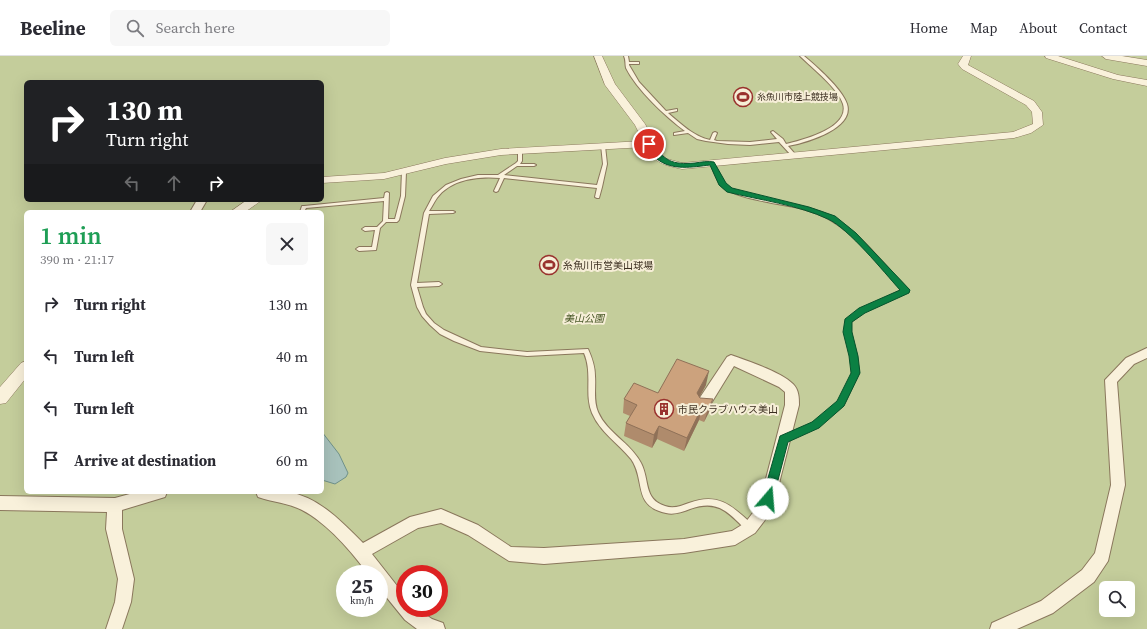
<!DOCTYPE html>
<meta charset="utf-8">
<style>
:root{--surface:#fff;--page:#f7f7f7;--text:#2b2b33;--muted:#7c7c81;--line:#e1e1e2}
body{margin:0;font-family:"Source Serif 4","Noto Sans JP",serif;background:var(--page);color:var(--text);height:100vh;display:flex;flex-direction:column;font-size:15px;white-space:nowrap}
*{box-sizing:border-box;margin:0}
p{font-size:13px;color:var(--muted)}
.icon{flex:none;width:22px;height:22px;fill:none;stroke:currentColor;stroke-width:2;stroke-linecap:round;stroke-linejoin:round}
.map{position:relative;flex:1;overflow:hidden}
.details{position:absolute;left:24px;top:154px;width:300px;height:284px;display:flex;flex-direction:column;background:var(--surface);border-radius:6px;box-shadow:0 4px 16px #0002}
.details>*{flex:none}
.guide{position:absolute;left:24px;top:24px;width:300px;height:122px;border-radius:6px;box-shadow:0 4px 16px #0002;background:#202124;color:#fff;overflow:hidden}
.controls{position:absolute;left:1099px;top:525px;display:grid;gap:8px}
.controls a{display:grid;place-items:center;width:36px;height:36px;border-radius:6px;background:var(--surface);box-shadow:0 4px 16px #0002;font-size:20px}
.speed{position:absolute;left:336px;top:509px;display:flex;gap:8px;font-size:20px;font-weight:700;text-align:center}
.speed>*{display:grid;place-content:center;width:52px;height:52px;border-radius:50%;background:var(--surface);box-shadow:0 4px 16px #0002;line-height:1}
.speed small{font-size:10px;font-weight:400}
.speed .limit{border:6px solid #d22;background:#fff;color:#111}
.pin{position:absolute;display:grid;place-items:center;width:34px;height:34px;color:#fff;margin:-17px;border:2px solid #fff;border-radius:50%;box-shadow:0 1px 4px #0007}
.me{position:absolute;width:44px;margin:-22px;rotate:18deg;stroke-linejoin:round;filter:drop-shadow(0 0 3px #0008)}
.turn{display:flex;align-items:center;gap:14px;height:84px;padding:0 16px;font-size:18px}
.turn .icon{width:52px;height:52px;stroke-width:2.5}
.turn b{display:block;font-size:28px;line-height:34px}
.lanes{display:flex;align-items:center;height:38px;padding:0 16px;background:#0003;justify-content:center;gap:20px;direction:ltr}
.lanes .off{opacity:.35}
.round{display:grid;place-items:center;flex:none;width:42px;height:42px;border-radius:6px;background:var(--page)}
.overview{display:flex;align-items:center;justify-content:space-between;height:68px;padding:0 16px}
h1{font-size:24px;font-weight:600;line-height:30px;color:#1e9e55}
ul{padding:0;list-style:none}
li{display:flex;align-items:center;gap:12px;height:52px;padding:0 16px}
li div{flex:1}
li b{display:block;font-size:15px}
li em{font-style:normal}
header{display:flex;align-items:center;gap:24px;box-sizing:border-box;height:56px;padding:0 20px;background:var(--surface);border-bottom:1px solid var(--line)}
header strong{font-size:19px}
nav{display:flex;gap:22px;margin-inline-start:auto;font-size:14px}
.search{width:280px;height:36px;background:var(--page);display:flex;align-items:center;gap:10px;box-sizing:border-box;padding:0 14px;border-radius:6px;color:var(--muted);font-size:15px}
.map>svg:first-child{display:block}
.green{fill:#c4cd9b;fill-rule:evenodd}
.water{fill:#a8c2bc;stroke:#6f918a}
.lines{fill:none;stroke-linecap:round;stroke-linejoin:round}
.service-casing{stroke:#8a775c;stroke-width:2}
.minor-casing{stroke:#8a775c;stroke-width:2}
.tertiary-casing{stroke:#8a775c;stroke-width:1}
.service{fill:#f9f1db;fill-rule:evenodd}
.minor{fill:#f9f1db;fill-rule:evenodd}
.tertiary{fill:#f9f1db;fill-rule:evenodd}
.wall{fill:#af8b6c}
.shaded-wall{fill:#8f7158}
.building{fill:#cca27d;stroke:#8f7158}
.route{fill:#0b8043;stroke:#07532c}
.labels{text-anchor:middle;stroke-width:4;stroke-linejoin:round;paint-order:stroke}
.far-poi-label{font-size:9px;fill:#3b2e20;stroke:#f6eed7;text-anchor:start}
.poi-label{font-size:10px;fill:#3b2e20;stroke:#f6eed7;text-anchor:start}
.park-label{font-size:10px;font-style:italic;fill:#485727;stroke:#f6eed7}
</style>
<header>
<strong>Beeline</strong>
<div class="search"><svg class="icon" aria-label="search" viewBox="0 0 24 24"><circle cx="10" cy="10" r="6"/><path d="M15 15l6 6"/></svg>Search here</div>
<nav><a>Home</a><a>Map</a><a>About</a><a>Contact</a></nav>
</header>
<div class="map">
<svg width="1147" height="573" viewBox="0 0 1147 573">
<rect width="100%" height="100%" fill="#eee5c7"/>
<path class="green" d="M0,0h1147v573h-1147zM26,26h296v118h-296zM26,156h296v280h-296zM345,518h34v34h-34zM405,518h34v34h-34zM1106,532h22v22h-22z"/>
<path class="water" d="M322,376l17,22 9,19 -2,4 -11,7 -13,-4z"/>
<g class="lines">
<g class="service-casing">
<g id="service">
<path d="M624,0h4l1,6h10v2h-10v1l10,17 26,28 1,1 11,-2v2l-9,2c13,11 25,23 42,27l3,-7 2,-1 2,1 -3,7 3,1 33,1 27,-3 -6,-7 2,-1 10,8 3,5c17,-4 64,-16 57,-40 -5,-16 -31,-36 -43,-48h4c12,10 38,33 43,48 8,25 -42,39 -59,42l7,8 -2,1h-2l-12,-13 -29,3 -22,-1 -22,-3 -9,-2 -9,-6 -14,2v-2l11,-2c-19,-14 -48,-41 -59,-63 -1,-4 0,-8 -2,-12z"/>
<path d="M601,89l4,1 2,18 -5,23 -3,11h-2l-2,-1 2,-9 -93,-10 -6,13 -2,1 -2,-1 6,-13c-21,-2 -49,1 -63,20 -3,4 -5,9 -8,13h24l2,1 -2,1 -24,1 -12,69 22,-1 3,2 -3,2 -22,1 6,20 3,7 8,9 10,7 37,17 46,5 61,-3c4,9 7,17 7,27 1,12 -2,24 3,36 9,21 33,31 43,51 9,17 2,36 24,43 8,3 16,0 24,-3 30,-11 43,3 64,22l1,3 -1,3 -3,1 -3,-1c-19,-19 -29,-32 -57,-22 -8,3 -16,6 -24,4 -34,-7 -20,-33 -35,-54 -13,-16 -31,-27 -39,-46 -8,-19 1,-39 -8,-60l-57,3 -47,-5 -26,-10 -14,-7 -10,-9 -8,-9 -5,-9 -6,-22 13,-72 9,-17 13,-11 15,-6 17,-4h20l18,-12 2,-2v-10l2,-1 2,1v10l-2,3h14l2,1 -2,1h-17l-13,9 93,10 6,-21z"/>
<path d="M710,106h4c3,7 6,16 11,22 10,13 79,19 99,29 26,11 46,35 64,55 7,8 15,15 21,23l-1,1 -44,20 -13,10v10l6,24 2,17 -16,33 -26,21 -32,14 -2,-1 -1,-2 1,-2 30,-13 26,-21 14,-29 -2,-17 -6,-24 1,-12 14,-10 42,-20c-22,-24 -43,-53 -72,-70 -9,-6 -20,-9 -31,-12 -17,-4 -69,-10 -78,-23 -5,-6 -8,-15 -11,-22z"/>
<path d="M402,115h4v1l-1,24 -6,24 -2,2h-11l-6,6 -4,22 -17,1 -3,-2 3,-2h13l3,-17 -10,1 -3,-2 3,-2h12l6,-6 1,-20 -78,7 -2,4h-4l2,-6h2l80,-8 1,-5 2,-1 2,1 -1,26h7l6,-23z"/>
</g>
</g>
<g class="minor-casing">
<g id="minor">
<path d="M197,144h10l-7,12h-10z"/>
<path d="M1147,292v10l-13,6 -17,18 8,103 -17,76 -14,21 -41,31 -36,16h-27l2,-6 49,-22 41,-31 13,-17 16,-68 -6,-105 21,-22z"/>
<path d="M731,299c17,6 50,17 62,29 6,6 6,14 6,21l-24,94 -10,21 -10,13 -20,12 -51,8 -140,11 -35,-3 -41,-26 -27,-12 -23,5 -46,26 33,42v12h11l16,11 11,4 2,6h-28l-12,-9 -26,-32v-14h-11c-16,-22 -41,-51 -66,-64 -13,-7 -30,-8 -44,-13l-2,-5c10,0 21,-1 31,0 31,4 55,30 76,51l47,-26 31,-8 37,16 33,22 33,1 140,-9 48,-8 13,-8 10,-13 6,-12 24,-93v-13l-6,-5 -45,-21 -27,44 -5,1 -5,-1 -2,-4 2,-4 30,-45z"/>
<path d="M137,436h30l-2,5 -43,13v19l12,50 -3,23 -9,27h-16l9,-27 3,-23 -12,-50 1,-17 -107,-2v-14l115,2z"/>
</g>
</g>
<g class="tertiary-casing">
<g id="tertiary">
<path d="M594,0h8l13,28 30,40 15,28 7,7 15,4 331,-31 20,-8 -1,-12 -6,-7 -64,-36 -4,-5 5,-8h8l-3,9 66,36 8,11 1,13 -12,8 -17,5 -332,31c-17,-4 -27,-5 -36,-22l-145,8 -55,9 -62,15 -62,4v-6l62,-4 61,-15 56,-9 142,-8 -8,-16 -30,-40z"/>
<path d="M1045,0h13l60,19 29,5v6l-34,-7 -67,-21z"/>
<path d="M1102,0h20l25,4v6l-41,-7z"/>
<path d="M247,144h15l-17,12h-15z"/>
<path d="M26,305v17l-20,25 -6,1v-17l21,-24z"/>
</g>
</g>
<use href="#service" class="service"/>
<use href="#minor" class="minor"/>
<use href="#tertiary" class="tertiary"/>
</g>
<path class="wall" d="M706,329l-7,12 10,15 -5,10 -5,-2 -15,31 -27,-12 -5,9 -28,-12 2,-13 4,-7 -7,-3 1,-14z"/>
<g class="shaded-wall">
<path d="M709,315l-3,14 -12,22 3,-14z"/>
<path d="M713,343l-4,13 -5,10 4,-13z"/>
<path d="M702,351l-3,13 -15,31 3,-13z"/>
<path d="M659,370l-2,13 -5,9 2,-13z"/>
</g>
<path class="building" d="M677,303l32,12 -12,22 3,5 13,1 -5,10 -6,-2 -15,31 -28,-12 -5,9 -28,-12 11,-18 -13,-6 10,-16 24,10z"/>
<path class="route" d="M647,86h5c12,19 20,23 43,21 6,-1 13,-2 19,-1l12,21 6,5 77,19 26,9 21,17 54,57 -1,3 -44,20 -13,9v10l6,24 2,17 -16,33 -25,22 -31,14 -15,57 -1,4 -4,1 -4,-1 -2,-4 18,-63 32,-14 25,-21 14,-28 -2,-17 -6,-24 2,-13 14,-11 41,-18c-17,-19 -51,-61 -72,-71 -30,-14 -68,-19 -101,-27l-8,-7 -9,-20c-17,2 -38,6 -53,-6 -4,-3 -8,-10 -11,-15z"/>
<defs>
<g id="stadium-ring" transform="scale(1)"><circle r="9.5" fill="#f6eed7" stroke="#99312d" stroke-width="1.5"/><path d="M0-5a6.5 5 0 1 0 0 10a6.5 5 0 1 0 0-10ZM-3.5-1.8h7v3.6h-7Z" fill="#99312d"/></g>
<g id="building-ring" transform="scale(1)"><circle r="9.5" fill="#f6eed7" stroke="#99312d" stroke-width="1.5"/><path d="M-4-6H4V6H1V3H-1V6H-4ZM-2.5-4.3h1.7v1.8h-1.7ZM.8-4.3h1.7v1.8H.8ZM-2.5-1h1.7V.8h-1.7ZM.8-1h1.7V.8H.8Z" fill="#99312d"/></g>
</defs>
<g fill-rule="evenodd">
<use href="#stadium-ring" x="743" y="41"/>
<use href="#stadium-ring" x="549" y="209"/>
<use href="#building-ring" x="664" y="353"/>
</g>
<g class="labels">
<g class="far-poi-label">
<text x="757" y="44">糸魚川市陸上競技場</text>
</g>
<g class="poi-label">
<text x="563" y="213">糸魚川市営美山球場</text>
<text x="678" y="357">市民クラブハウス美山</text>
</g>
<g class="park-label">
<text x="584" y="266">美山公園</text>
</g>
</g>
</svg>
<div class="controls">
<a><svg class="icon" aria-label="search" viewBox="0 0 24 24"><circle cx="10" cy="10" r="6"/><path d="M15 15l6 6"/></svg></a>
</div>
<div class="speed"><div>25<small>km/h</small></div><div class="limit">30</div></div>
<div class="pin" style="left:649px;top:88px;background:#d93025"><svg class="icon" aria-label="arrive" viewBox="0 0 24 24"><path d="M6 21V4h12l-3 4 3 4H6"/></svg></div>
<svg class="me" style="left:768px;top:443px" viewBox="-20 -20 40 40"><circle r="19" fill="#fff"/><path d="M0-13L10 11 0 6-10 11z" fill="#0b8043"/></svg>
<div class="guide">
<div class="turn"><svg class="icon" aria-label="right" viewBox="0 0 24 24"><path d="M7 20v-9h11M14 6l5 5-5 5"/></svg><div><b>130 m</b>Turn right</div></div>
<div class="lanes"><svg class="icon off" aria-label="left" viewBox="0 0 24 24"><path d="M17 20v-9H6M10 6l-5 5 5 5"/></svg><svg class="icon off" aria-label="ahead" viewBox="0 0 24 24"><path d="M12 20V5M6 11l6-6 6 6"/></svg><svg class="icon" aria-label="right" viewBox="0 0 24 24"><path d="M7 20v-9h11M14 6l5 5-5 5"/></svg></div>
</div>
<section class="details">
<div class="overview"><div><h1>1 min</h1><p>390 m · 21:17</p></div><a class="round"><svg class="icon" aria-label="close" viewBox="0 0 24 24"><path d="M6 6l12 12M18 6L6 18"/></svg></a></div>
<ul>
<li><svg class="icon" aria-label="right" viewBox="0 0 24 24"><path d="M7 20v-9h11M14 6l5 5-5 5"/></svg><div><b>Turn right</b></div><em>130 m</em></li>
<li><svg class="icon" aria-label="left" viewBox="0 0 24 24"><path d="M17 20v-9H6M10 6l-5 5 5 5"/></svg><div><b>Turn left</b></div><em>40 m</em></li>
<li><svg class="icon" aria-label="left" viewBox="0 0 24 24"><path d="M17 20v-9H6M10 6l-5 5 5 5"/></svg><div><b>Turn left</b></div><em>160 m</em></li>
<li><svg class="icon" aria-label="arrive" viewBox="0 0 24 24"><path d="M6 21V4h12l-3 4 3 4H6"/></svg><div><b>Arrive at destination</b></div><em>60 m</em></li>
</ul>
</section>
</div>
